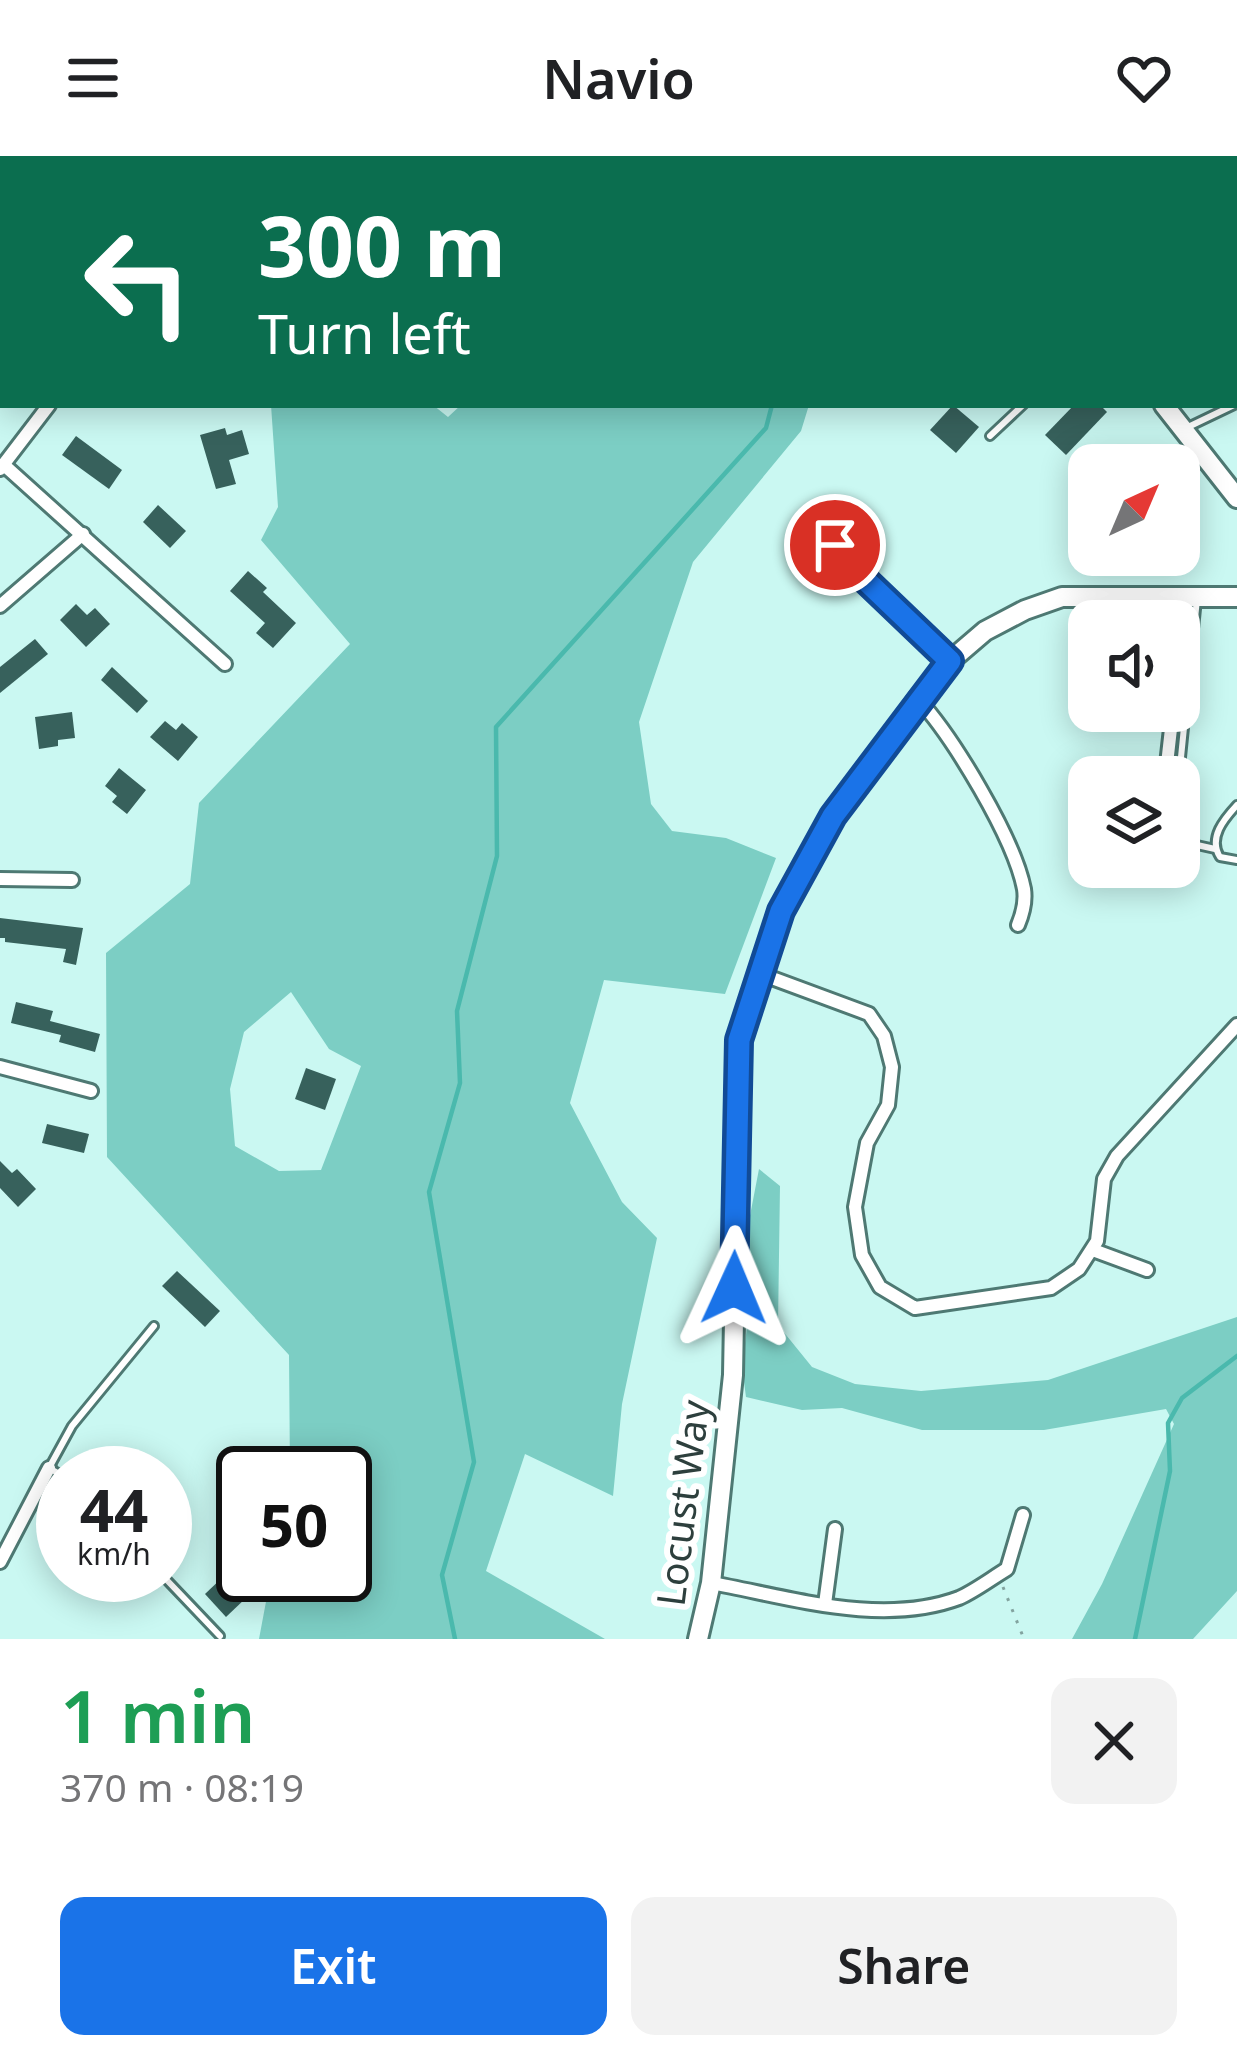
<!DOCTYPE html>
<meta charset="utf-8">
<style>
:root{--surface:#fff;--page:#f2f2f2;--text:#202124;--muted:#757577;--accent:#1a73e8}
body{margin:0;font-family:"Noto Sans",sans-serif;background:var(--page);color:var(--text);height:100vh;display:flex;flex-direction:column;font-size:45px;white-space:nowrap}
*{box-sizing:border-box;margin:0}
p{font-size:39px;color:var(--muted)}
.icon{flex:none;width:66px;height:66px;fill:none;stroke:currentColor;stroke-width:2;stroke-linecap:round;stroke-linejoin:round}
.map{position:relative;height:1483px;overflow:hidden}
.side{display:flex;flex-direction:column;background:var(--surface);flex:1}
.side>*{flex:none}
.guide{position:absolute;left:0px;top:0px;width:1239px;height:252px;box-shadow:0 6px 30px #0003;background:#0b6e4f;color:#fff;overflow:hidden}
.needle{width:78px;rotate:44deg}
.tools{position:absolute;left:1068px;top:288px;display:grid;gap:24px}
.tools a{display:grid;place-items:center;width:132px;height:132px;border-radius:24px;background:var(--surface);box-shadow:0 6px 30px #0003;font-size:60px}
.speed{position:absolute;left:36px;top:1290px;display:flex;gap:24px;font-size:60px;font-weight:700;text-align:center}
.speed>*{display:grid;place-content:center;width:156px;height:156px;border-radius:50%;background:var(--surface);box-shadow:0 6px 30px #0003;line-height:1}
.speed small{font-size:30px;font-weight:400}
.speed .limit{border:6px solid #111;border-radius:18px;background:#fff;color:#111}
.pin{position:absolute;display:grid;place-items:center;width:102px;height:102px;color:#fff;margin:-51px;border:6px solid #fff;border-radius:50%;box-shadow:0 3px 12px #0007}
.me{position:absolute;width:132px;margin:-66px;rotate:1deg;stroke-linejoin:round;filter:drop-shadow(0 0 9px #0008)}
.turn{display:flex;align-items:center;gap:42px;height:252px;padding:0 60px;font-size:54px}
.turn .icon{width:156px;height:156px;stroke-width:2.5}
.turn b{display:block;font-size:84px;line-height:102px}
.round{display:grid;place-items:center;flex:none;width:126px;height:126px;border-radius:24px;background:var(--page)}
.headline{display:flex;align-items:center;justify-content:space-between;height:204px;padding:0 60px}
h1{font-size:72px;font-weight:600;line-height:90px;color:#1e9e55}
.button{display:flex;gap:24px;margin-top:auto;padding:24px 60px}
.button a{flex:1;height:138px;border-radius:24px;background:var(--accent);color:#fff;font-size:48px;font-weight:600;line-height:138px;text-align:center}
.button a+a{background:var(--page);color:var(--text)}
header{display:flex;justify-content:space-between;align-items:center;height:156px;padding:0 60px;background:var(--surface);font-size:54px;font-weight:600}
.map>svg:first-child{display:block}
.green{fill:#7ccec4;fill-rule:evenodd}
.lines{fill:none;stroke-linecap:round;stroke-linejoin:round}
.stream{stroke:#4ab9ad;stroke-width:4.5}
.building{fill:#37615c}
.lane-casing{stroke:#4e7973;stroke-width:12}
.street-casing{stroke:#4e7973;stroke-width:18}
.secondary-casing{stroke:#4e7973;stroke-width:24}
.path{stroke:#82a39f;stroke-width:3;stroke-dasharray:3 9;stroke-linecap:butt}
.lane{stroke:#fff;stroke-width:6}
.street{stroke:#fff;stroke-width:12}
.secondary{stroke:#fff;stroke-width:18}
.route-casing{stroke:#114b97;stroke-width:30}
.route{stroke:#1a73e8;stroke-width:21}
.labels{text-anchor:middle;stroke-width:12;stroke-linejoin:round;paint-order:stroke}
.street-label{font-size:39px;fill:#2d3f3d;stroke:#fff}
</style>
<header><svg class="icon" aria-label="menu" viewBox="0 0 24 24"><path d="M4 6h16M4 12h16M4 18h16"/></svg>Navio<svg class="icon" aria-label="heart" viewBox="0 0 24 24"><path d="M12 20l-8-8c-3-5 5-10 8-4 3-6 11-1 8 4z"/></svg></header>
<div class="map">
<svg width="1237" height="1483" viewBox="0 0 1237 1483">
<rect width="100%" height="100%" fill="#caf8f2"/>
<g class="green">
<path d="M271,249h162l15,12 13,-12h348l-8,26 -108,131 -54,160 12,82 21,27 54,7 50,20 -51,136 -121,-14 -34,123 52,99 35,36 -35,166 -9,92 -88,-42 -39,117 119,68h-346l12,-64h74v-102h-55l-1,-118 -182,-198 -1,-204 84,-69 9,-81 151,-159 -89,-104 17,-33zM291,836l38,57 32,17 -40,104 -42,1 -44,-25 -5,-57 14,-57z"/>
<path d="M759,1013l21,17 -2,139 34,42 43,17 66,7 127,-11 189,-63v274l-44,48h-121l30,-55 72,-160 -8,-15 -122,21h-122l-80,-22 -40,2 -56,-13 -4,-30 7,-56 -1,-85z"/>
</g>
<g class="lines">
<g class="stream">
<path d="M830,0v3"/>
<path d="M455,1483l-13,-64 32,-113 -45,-270 31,-109 -3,-72 40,-155 -1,-129 270,-299 6,-23"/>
<path d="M1135,1483l35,-168 -2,-48 14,-25 55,-42"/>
</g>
</g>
<g class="building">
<path d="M953,249l26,22 -23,26 -26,-23z"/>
<path d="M1074,249h26l7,7 -41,43 -21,-20z"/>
<path d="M225,272l2,7 15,-5 7,24 -20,6 7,24 -20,5 -16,-54z"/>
<path d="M76,280l46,34 -13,19 -47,-34z"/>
<path d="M158,349l28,26 -16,17 -27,-26z"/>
<path d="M248,415l19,17 -4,4 33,31 -23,25 -17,-15 9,-10 -35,-32z"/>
<path d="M76,448l11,11 8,-7 15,16 -24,23 -26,-27z"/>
<path d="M35,483l13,15 -48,39v-26z"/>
<path d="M112,511l36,34 -11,12 -36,-33z"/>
<path d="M72,556l3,26 -17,2v6l-19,3 -4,-32z"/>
<path d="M165,565l11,9 6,-7 16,14 -20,24 -28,-24z"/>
<path d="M119,612l27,22 -19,24 -15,-12 5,-6 -12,-10z"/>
<path d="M0,762l83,10 -7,37 -13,-3 3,-13 -61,-7v-4h-5z"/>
<path d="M16,846l37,9 -3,10 50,13 -5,18 -36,-10 2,-7 -50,-12z"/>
<path d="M306,912l30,11 -11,31 -30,-11z"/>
<path d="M47,968l42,10 -5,19 -42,-10z"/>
<path d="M0,1005l12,12 5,-4 19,20 -18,18 -18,-19z"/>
<path d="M177,1115l43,40 -15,16 -43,-41z"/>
<path d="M225,1419l22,22 -21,20 -21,-23z"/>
</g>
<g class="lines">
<g class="lane-casing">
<g id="lane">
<path d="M1236,119l1,1"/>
<path d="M1186,272l48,-23"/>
<path d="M990,280l33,-31"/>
<path d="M814,364l42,51 93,88"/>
<path d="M1179,484l3,-41"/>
<path d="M1179,621l18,-178"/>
<path d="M1237,649c-13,14 -29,33 -17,52l17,3"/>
<path d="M1179,685l36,8"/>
<path d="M63,1320l-14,-8 23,-42 82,-100"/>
<path d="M162,1419l58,61"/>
</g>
</g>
<g class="street-casing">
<g id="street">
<path d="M230,3l5,-3"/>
<path d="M4,309l221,199"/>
<path d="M0,313l49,-64"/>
<path d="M0,450l83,-72"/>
<path d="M918,543c35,38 96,139 106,190 2,13 -1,24 -6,36"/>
<path d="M1166,617l7,-62"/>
<path d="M0,723l72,1"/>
<path d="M761,818l108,40 15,22 8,31 -4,38 -21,38 -12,64 7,48 18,32 35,21 136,-20 28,-19 18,-28 7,-62 13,-23 120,-131"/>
<path d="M0,911l91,24"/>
<path d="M1093,1094l54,20"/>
<path d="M0,1406l49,-94"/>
<path d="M711,1427c78,14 170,44 248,15 16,-7 33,-20 48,-29l16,-54"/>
<path d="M825,1448l10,-75"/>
</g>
</g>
<g class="secondary-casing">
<g id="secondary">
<path d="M956,0l3,3"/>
<path d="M1236,27l1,-1"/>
<path d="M1164,249l73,93"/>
<path d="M698,1483l13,-56 22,-208 6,-335 42,-129 52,-95 85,-117 32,-38 35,-30 40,-21 37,-13h175"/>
</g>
</g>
<path class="path" d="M1003,1431l21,52"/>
<use href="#lane" class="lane"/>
<use href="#street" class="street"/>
<use href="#secondary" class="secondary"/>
</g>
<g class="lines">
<g class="route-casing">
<path id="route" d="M734,1132l5,-248 42,-129 52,-95 117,-155 -94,-90 -21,-26"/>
</g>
<use href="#route" class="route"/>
</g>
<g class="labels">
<g class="street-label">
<text transform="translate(683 1347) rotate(-83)" y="14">Locust Way</text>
</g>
</g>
</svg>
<div class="tools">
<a><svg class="needle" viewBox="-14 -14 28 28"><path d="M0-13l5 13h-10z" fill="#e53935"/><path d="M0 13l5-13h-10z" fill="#757577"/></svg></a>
<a><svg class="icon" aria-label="sound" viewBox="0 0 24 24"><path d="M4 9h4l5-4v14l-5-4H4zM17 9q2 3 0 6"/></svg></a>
<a><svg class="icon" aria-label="layers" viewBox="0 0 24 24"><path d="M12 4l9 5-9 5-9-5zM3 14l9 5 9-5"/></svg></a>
</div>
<div class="speed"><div>44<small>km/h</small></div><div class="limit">50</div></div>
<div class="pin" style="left:835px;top:389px;background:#d93025"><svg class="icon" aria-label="arrive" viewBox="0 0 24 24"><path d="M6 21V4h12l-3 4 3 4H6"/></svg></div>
<svg class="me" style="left:734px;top:1132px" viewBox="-20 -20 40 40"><path d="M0-17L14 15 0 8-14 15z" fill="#1a73e8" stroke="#fff" stroke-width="4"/></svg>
<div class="guide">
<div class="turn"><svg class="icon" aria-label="left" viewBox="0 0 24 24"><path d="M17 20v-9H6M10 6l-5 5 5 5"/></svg><div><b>300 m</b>Turn left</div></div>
</div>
</div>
<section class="side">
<div class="headline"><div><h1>1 min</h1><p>370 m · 08:19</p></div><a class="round"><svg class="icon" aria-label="close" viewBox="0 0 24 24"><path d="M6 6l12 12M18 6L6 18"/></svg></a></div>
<div class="button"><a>Exit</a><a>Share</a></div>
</section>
